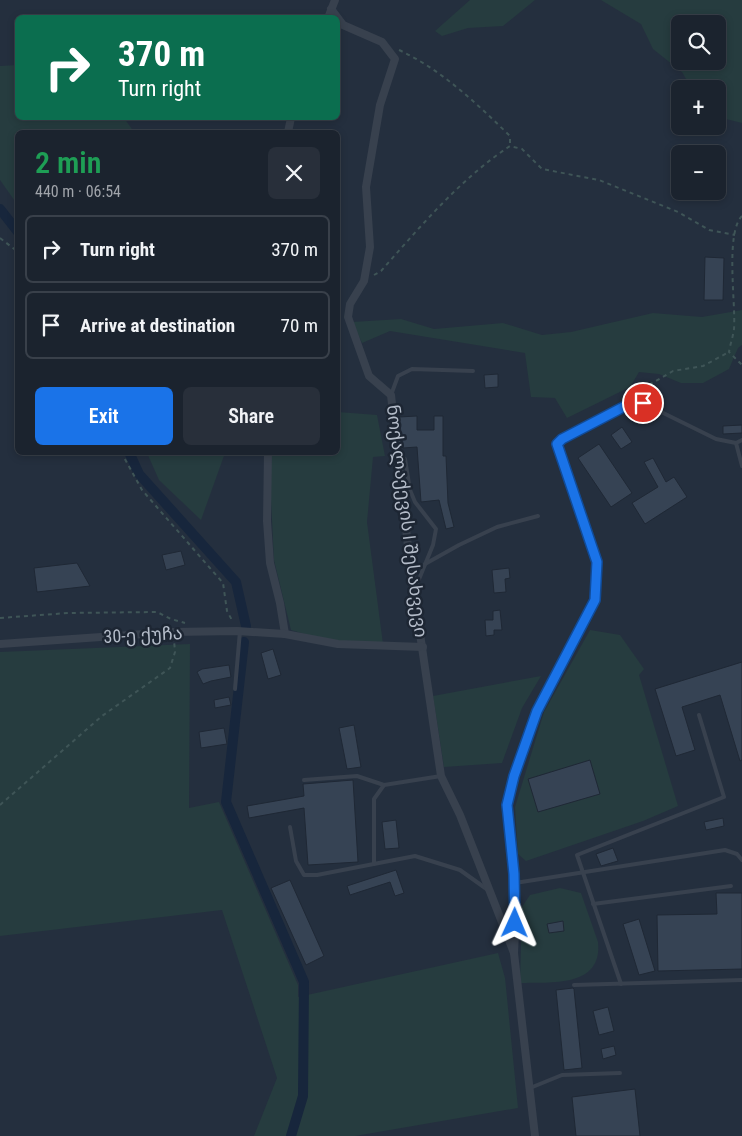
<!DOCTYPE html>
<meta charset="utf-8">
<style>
:root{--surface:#1b232e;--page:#282f3a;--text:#f1f3f6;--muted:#a0a4aa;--line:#39404a;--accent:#1a73e8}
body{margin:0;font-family:"Roboto Condensed","Noto Sans Georgian",sans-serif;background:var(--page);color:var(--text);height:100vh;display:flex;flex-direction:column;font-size:19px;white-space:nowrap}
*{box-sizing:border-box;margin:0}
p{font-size:16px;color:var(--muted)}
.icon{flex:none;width:28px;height:28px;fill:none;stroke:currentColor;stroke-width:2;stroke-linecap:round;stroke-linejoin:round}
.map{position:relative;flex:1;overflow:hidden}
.details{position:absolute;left:15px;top:130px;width:325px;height:325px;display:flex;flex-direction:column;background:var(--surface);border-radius:8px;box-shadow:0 2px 8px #0003,0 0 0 1px var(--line)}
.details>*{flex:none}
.hud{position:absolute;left:15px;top:15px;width:325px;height:105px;border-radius:8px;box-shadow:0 2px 8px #0003,0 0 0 1px var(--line);background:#0b6e4f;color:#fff;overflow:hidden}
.controls{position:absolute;left:671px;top:15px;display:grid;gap:10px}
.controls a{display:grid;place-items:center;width:55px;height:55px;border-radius:8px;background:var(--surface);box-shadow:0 2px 8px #0003,0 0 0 1px var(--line);font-size:25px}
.pin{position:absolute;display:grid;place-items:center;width:42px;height:42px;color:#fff;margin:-21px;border:2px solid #fff;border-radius:50%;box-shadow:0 1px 5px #0007}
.me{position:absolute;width:55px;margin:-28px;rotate:1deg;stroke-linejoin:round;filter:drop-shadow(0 0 4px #0008)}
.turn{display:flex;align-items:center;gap:18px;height:105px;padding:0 20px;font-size:22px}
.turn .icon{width:65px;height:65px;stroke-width:2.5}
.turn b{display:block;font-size:35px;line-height:42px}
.round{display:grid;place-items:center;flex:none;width:52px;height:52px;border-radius:8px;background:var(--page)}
.headline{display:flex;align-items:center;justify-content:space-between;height:85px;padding:0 20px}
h1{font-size:30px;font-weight:600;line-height:38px;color:#1e9e55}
.primary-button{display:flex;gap:10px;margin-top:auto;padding:10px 20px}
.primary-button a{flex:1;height:58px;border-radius:8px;background:var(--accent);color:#fff;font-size:20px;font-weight:600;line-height:58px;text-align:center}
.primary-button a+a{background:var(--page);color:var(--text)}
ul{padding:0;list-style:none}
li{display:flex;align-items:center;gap:15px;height:68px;margin:0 10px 8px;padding:0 10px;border:2px solid var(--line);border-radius:8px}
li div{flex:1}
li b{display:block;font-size:19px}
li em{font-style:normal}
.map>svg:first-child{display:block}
.green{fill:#263c3f;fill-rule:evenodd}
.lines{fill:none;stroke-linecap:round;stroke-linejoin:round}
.canal{stroke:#17263c;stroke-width:10}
.building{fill:#364354;stroke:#1f2835}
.path{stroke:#3f5557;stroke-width:2;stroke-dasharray:4 4;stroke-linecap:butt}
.service{stroke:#38414e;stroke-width:4}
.minor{stroke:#38414e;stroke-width:8}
.route-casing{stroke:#114b97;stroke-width:12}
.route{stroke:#1a73e8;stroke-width:9}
.labels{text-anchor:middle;stroke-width:5;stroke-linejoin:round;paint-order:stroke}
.street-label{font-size:18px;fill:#b4bcc9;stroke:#1d2633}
</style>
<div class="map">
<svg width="742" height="1136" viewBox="0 0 742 1136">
<rect width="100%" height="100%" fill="#242f3e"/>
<g class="green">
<path d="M470,0h65l-32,26 -35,2 -26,8 -7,-5z"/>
<path d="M601,0h141v123l-24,-6v-28h-26l-10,-17 -29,-23 -12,-25zM680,24h38v37h-38z"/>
<path d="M17,65l1,53h106l10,14h-116l-1,72 -17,-24v-114z"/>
<path d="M742,310v35l-4,3 -9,21 -26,14h-22l-22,-9 -20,-2 -9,15 -63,31 -12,-20 -24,-1 -6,-44 -135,-22 -28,12 -10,-21 49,-3 33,10 69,-6 39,12 29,-3 82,-19 49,4z"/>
<path d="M338,412l39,3 8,41 -12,1 -6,65 16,122 -48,-1 -44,-13 -17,-70 -4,-80 2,-27 66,-1z"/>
<path d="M147,453h78l-24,67 -42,-40z"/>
<path d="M590,630l30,5 24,34 -5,6 39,131 -35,15 -117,40 -8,-7 -3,-47 29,-95z"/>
<path d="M190,644l-1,164 30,-6 79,183v12l200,-44 7,25 13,130 -163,28h-101l23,-58 -55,-168 -222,26v-284z"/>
<path d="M541,676l-19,32 -20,55 -58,4 -11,-71z"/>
<path d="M560,888l21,5 17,49c5,46 -48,40 -78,41l2,-76 8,-12z"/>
</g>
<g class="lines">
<g class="canal">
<path d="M0,209l18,23"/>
<path d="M129,452l10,22 97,108 10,44"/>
<path d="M244,642l-18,160 78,180 -1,114 -12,40"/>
</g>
</g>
<g class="building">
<path d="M705,257l19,1 -1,42h-19z"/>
<path d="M498,374v13l-13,1 -1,-13z"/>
<path d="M417,416v14h17v-14h9v40h3l2,47 6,24 -8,2 -7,-29 -18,2 -4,-55 -14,1 -4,-31z"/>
<path d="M742,425v8l-19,1v-8z"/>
<path d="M622,427l10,15 -11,7 -10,-14z"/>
<path d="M599,444l33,49 -21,14 -33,-49z"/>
<path d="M653,458l13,24 8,-5 13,20 -42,27 -13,-21 26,-16 -14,-25z"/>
<path d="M181,551l4,14 -19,5 -4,-15z"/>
<path d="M77,563l13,23 -53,6 -3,-24z"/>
<path d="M509,568l1,10 -5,1 1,13 -12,1 -2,-23z"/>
<path d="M500,610l2,20h-8v5l-8,1 -1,-16h8v-9z"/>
<path d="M273,649l8,26 -13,4 -7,-26z"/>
<path d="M742,662v98l-2,1 -20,-66 -38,12 13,43 -19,6 -21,-67z"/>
<path d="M229,665l2,12 -20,4 -8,3 -6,-12 5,-3z"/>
<path d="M229,697l2,8 -16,3 -1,-8z"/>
<path d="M354,725l7,42 -14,2 -8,-41z"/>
<path d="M224,728l3,16 -26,4 -2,-16z"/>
<path d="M590,760l10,34 -62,18 -10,-33z"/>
<path d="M353,780l5,82 -50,3 -4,-57 -55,10 -2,-12 57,-10 -1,-12z"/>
<path d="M723,818l1,8 -18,4 -2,-8z"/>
<path d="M396,820l3,28 -14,1 -3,-27z"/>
<path d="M613,848l5,13 -17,5 -5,-12z"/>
<path d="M396,870l8,23 -9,3 -5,-14 -40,13 -3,-9z"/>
<path d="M290,880l34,76 -18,9 -35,-77z"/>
<path d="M716,893h26v76l-84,2 -1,-56 60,-1z"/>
<path d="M639,919l16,52 -16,4 -16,-51z"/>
<path d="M563,921l1,10 -15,2 -2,-9z"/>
<path d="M573,988l1,1 8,79 -18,2 -8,-80z"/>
<path d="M608,1007l6,24 -15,4 -6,-24z"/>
<path d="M614,1046l2,9 -13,4 -2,-10z"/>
<path d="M635,1089l5,47h-64l-4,-39z"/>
</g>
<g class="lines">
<g class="path">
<path d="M399,50c43,20 77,53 111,86v10"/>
<path d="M742,216c-17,17 -6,88 -8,113 -1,8 -4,16 -5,23l13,13"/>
<path d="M0,238l18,14"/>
<path d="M374,275l7,-4c39,-44 79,-92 129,-125l12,3 20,20 57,11 79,32 31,18 26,5"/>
<path d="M638,396l6,-8 29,-17 30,-5 26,-14"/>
<path d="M121,452l21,38 81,93 4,28 6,11"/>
<path d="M0,618l68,-5 89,-1 14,7 14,4"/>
<path d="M0,805l102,-89 68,-48 5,-16 -1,-12"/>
</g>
<g class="service">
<path d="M391,395l7,-19 14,-7 61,2"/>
<path d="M736,443l6,23"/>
<path d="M559,451l-2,-7 5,-5 71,-37 10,1 73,36 20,4 6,-3"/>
<path d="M405,459l5,31 5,12 21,27 -3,16 -18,44"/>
<path d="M425,564l34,-19 38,-18 41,-11"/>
<path d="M235,689l5,-58"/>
<path d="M304,780l53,-4 27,9"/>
<path d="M290,827l6,34 8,14h13l98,-19 45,14 28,20"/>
<path d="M374,864v-65l10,-14 57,-9"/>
<path d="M515,883l210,-33 12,4 5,6"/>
<path d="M593,904l138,-18"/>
<path d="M621,984l-44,-129 147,-58 -25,-82"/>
<path d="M574,985l168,-5"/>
<path d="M530,1088l32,-13 58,-2"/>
</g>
<g class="minor">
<path d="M331,9l12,16 39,17 13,17 -15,46 -14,82 4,60 -6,34 -14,23 -2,13 21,59 22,19 20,178 30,203 19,39 54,138"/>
<path d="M328,18l7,-18"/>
<path d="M288,132l3,-14"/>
<path d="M268,452l-1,69 3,42 10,40 5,31"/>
<path d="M0,644l173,-12 64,-1 48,3 53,10 85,3"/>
<path d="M535,1136l-21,-183 2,-41 -9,-107 7,-29 23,-65 58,-111 2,-38 -38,-111"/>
</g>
</g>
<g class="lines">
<g class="route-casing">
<path id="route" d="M515,923l-1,-49 -7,-69 7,-29 23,-65 58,-111 2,-38 -40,-118 5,-5 71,-37 10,1"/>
</g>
<use href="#route" class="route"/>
</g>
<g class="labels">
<g class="street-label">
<text transform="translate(407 521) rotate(83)" y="6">ნოქალაქევის I შესახვევი</text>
<text transform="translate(143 635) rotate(-3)" y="6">30-ე ქუჩა</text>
</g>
</g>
</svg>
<div class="controls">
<a><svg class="icon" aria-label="search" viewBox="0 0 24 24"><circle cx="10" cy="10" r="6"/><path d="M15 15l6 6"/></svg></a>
<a>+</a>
<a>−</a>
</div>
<div class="pin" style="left:643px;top:403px;background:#d93025"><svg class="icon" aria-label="arrive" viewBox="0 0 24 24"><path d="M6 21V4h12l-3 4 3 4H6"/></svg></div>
<svg class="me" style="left:515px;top:923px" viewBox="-20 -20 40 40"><path d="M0-17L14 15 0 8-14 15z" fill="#1a73e8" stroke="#fff" stroke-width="4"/></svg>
<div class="hud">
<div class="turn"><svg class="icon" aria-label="right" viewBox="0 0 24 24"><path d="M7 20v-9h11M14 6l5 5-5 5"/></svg><div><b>370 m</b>Turn right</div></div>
</div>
<section class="details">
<div class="headline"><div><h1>2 min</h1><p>440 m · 06:54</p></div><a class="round"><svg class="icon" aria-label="close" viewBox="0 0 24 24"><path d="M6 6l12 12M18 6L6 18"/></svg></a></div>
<ul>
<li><svg class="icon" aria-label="right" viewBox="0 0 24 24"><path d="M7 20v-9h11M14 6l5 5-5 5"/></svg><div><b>Turn right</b></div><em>370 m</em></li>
<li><svg class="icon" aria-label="arrive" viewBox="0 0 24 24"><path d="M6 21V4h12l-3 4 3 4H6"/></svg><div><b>Arrive at destination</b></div><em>70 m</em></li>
</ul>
<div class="primary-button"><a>Exit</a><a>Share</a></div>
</section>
</div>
